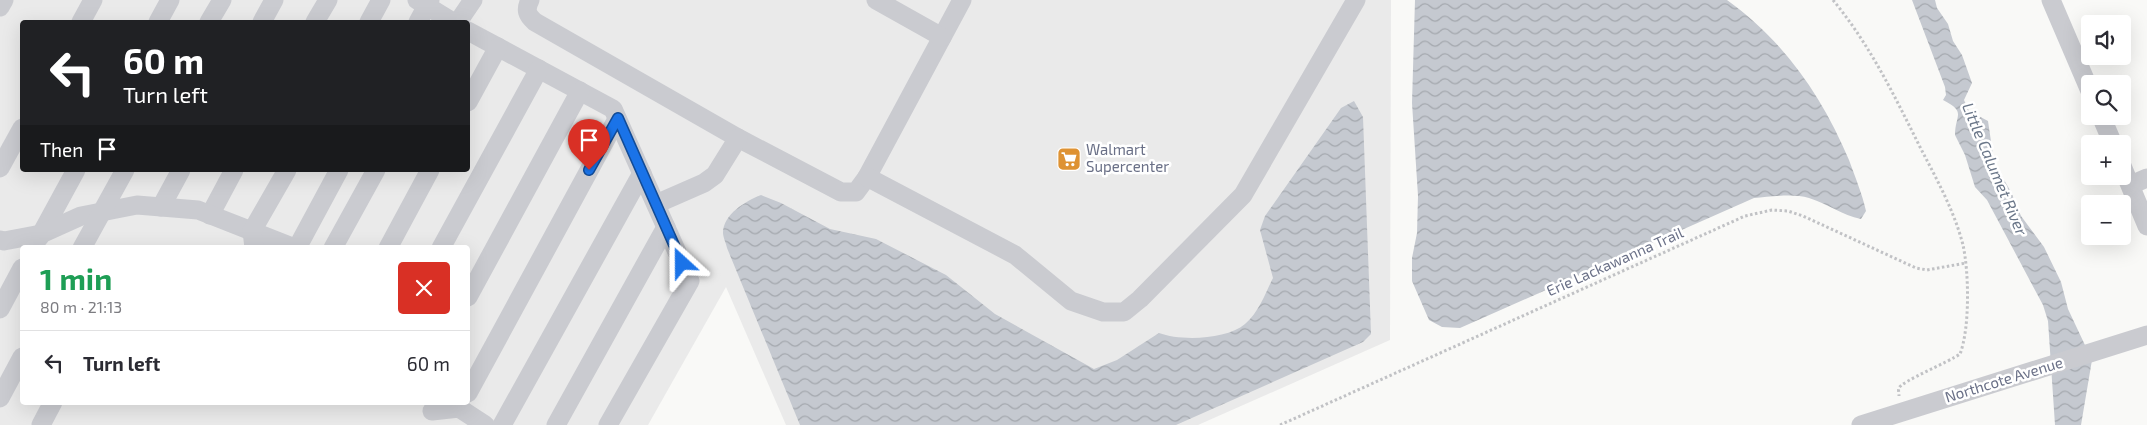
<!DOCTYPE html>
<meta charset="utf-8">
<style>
:root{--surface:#fff;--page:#f7f7f7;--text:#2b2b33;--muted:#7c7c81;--line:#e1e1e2}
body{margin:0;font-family:"Exo 2",sans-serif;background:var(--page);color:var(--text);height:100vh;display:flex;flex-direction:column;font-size:19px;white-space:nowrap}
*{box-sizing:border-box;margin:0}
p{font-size:16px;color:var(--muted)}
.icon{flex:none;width:28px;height:28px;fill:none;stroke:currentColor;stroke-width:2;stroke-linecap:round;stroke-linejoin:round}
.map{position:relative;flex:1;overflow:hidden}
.drawer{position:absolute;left:20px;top:245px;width:450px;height:160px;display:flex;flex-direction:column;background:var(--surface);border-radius:5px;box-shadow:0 5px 20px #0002}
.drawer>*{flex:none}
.hud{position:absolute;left:20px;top:20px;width:450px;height:152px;border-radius:5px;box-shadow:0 5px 20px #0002;background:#202124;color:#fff;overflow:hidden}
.controls{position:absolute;left:2081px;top:15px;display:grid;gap:10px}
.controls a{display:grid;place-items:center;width:50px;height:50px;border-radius:5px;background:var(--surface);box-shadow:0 5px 20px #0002;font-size:25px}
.pin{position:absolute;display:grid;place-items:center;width:42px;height:42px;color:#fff;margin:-51px -21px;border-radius:50% 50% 50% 0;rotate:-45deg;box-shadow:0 0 5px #0007}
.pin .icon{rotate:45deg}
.me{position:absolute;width:55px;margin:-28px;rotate:336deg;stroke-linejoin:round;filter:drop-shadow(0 0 4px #0008)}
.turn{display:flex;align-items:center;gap:18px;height:105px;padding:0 20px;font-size:22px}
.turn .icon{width:65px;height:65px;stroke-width:2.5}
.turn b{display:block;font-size:35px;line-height:42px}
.then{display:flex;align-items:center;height:48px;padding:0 20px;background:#0003;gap:10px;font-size:19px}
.round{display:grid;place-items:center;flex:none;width:52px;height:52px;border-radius:5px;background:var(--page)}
.headline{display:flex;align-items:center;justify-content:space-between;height:85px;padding:0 20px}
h1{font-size:30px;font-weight:700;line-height:38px;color:#1e9e55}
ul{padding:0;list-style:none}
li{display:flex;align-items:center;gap:15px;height:65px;padding:0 20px;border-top:1px solid var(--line)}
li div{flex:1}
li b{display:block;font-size:19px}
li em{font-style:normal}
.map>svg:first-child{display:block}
.built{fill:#eaeaea;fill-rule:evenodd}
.water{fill:url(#water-waves)}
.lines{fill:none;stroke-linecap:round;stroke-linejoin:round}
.path{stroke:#c1c2c5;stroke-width:3;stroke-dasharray:2.5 2.5;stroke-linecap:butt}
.minor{stroke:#cacbd0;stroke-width:19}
.route-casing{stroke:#114b97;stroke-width:12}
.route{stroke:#1a73e8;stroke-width:9}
.labels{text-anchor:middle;stroke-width:5;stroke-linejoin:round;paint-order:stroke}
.poi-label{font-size:15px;fill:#6a7087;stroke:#fff;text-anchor:start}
.street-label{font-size:15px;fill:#6a7087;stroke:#fff}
.water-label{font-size:16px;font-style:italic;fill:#6b7789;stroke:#fff}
</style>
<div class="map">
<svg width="2147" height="425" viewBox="0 0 2147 425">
<defs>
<pattern id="water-waves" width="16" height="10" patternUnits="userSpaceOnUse" patternTransform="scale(1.25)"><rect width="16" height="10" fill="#c5c9d0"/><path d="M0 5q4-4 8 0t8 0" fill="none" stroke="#a4a8ae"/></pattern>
</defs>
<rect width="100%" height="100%" fill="#f9f9f7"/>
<path class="built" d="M0,0h1391l-1,340 -192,85h-412l-60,-138 -78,138h-648zM22,22h446v148h-446zM22,248h446v154h-446z"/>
<g class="water">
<path d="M1415,0h312c57,41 95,96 122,160 6,17 13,33 17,51l-5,8c-19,-4 -33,-15 -52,-21 -17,-5 -38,-1 -55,0l-294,130 -18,-1 -13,-7 -17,-39v-23l5,-25 1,-37 -6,-93z"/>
<path d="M1912,0h23l2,8 11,16 5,17 9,14 10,28 -8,17 5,11 19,10 5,34 6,16 12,21 10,24 23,31 17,35 7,27 24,51 -11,65h-26l-7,-104 -5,-16 -56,-105 -12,-13 -10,-32 -10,-20c0,-20 12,-23 -12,-35l3,-5 -1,-8z"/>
<path d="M1354,101l9,16 8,217 -8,8 -187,83h-376l-73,-177c-1,-5 -4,-11 -4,-15 0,-19 23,-32 38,-38l20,8 49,26 46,10 70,36 49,39 99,55 23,-9 42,-27c21,8 67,7 86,-9 14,-12 20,-30 28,-46l-13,-48 5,-14 76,-108z"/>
</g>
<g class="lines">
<g class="path">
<path d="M1833,0c37,45 61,95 87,147 16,31 34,63 43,98 6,27 7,83 -3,109 -11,8 -58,27 -61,34 -1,2 0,5 0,8"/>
<path d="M1280,425l465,-209 27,-6 16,1 15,5 113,52 11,2 39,-7"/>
</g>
<g class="minor">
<path d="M417,0l36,22"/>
<path d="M530,0c-5,10 -3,15 5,22l203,116 103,54h15l11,-15 95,-177"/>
<path d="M876,0l66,37"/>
<path d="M2051,0l39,91"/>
<path d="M0,7l4,-7"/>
<path d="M81,22l12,-22"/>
<path d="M158,22l12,-22"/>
<path d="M209,22l13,-22"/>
<path d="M262,22l12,-22"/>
<path d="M315,22l13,-22"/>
<path d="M369,22l12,-22"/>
<path d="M418,22l12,-22"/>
<path d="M458,22l15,-22"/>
<path d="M468,31l145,78 77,172 -82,144"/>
<path d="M468,102l30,-55"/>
<path d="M2101,116l12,28"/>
<path d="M2122,166l25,60"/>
<path d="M0,168l22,-40"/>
<path d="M867,177l148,78 56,46 32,11h21l16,-13 103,-104 113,-195"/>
<path d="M2131,185l16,-7"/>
<path d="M656,204l48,-21 11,-8 23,-37"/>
<path d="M161,207l20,-37"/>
<path d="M210,215l24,-45"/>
<path d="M39,238l37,-68"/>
<path d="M0,240l4,1 37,-7 40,-18 56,-11 61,5 97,38"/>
<path d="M82,248l43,-78"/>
<path d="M254,248l-2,-17 35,-61"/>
<path d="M297,248l42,-78"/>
<path d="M333,248l43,-78"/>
<path d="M388,248l42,-78"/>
<path d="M441,248l98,-179"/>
<path d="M468,297l112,-206"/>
<path d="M0,309l22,-41"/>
<path d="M468,393l149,-274"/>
<path d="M0,398l22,-41"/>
<path d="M432,411l27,-3 26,17"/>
<path d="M41,425l12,-23"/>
<path d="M502,425l140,-252"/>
<path d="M556,425l110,-198"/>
<path d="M1861,425l286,-90"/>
</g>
</g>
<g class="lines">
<g class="route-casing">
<path id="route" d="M589,170l29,-52 64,145"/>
</g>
<use href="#route" class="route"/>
</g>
<defs>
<g id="supermarket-square" transform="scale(1.25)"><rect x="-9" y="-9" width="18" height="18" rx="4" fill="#de9233" stroke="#fff"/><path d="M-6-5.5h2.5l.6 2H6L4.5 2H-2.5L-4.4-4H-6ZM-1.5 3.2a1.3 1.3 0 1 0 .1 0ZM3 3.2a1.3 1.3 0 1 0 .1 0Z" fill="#fff"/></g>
</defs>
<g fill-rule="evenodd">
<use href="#supermarket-square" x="1069" y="159"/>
</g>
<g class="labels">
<g class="poi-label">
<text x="1086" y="155">Walmart<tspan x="1086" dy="17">Supercenter</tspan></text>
</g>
<g class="street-label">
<text transform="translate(1615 262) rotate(-24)" y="5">Erie Lackawanna Trail</text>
<text transform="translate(2004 380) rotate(-17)" y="5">Northcote Avenue</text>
</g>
<g class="water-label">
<text transform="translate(1995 169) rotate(67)" y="6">Little Calumet River</text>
</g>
</g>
</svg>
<div class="controls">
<a><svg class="icon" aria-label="sound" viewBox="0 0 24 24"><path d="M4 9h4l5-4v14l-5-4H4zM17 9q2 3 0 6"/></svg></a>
<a><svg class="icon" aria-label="search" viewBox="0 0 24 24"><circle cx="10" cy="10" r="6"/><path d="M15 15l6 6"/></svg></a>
<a>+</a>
<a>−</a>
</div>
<div class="pin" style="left:589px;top:170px;background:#d93025"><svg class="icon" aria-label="arrive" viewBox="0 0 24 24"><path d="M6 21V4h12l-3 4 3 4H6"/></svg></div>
<svg class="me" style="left:682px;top:263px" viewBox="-20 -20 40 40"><path d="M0-17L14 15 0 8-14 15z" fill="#1a73e8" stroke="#fff" stroke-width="4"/></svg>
<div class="hud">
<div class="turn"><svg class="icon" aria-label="left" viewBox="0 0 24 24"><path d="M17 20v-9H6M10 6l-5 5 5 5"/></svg><div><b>60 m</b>Turn left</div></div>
<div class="then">Then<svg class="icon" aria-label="arrive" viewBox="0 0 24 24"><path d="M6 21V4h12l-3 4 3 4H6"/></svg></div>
</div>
<section class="drawer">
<div class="headline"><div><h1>1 min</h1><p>80 m · 21:13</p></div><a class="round" style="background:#d93025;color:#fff"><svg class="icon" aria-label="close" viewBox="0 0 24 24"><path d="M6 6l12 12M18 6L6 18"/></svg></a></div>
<ul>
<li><svg class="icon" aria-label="left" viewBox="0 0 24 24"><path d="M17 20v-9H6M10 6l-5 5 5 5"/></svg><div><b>Turn left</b></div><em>60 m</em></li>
</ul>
</section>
</div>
